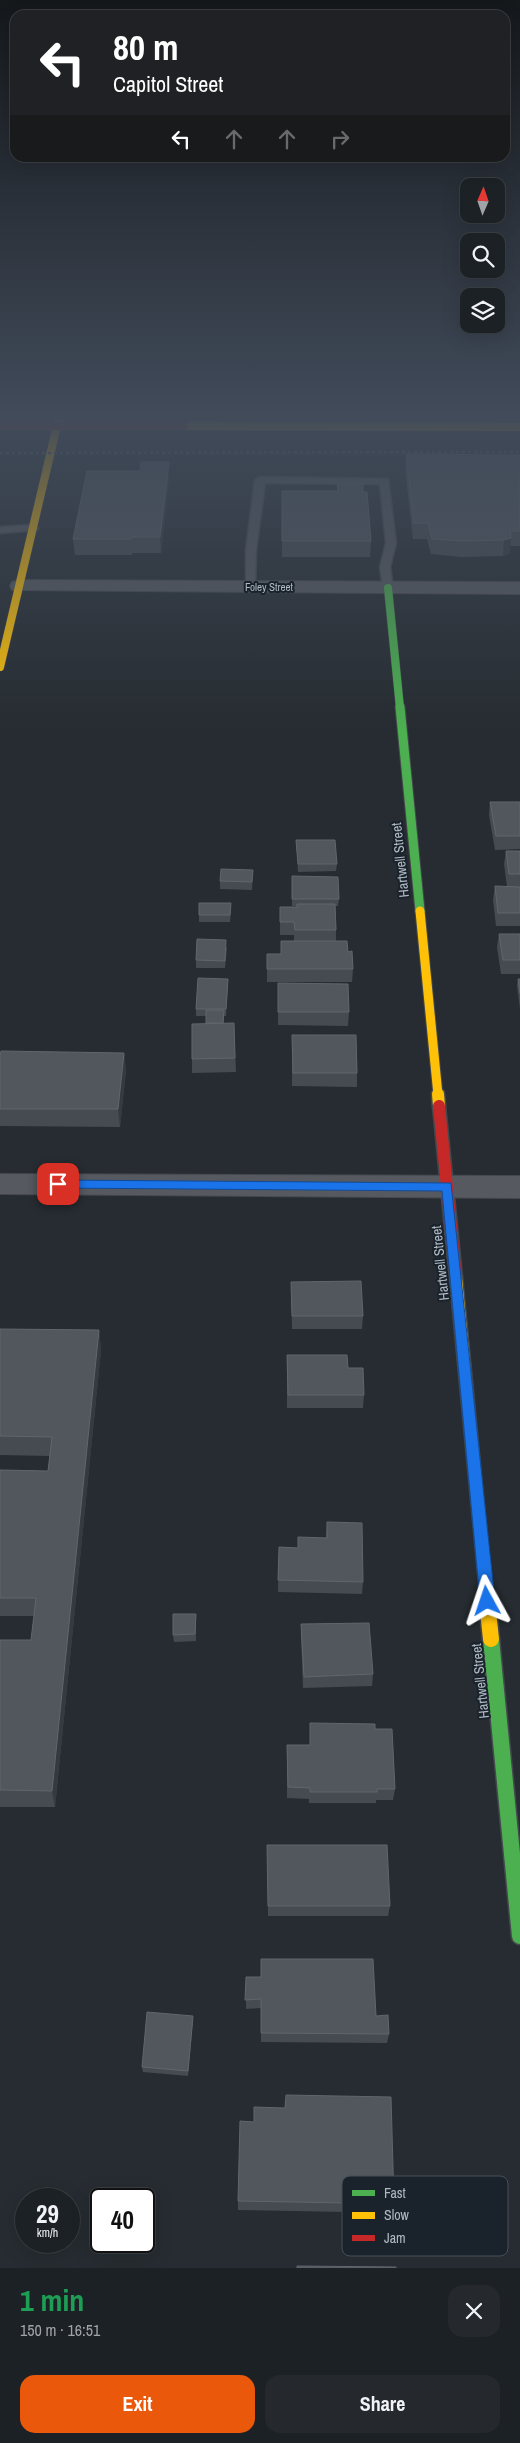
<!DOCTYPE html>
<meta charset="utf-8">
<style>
:root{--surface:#1c2125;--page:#25292d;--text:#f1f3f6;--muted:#a0a3a7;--line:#3a3e42;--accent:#ea580c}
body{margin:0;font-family:"Archivo Narrow",sans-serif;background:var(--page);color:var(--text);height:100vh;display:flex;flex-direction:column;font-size:19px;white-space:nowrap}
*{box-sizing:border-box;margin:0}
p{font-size:16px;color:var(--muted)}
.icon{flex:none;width:28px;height:28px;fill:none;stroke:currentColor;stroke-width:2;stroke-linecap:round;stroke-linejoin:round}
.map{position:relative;height:2268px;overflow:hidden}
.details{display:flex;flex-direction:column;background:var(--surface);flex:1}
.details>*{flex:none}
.hud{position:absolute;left:10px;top:10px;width:500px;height:152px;border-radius:15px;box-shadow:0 5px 20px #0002,0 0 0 1px var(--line);background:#202124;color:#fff;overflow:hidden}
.needle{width:32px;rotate:2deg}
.tools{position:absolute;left:460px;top:178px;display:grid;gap:10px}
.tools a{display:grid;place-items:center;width:45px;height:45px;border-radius:10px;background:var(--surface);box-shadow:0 5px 20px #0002,0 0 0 1px var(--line);font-size:25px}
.speed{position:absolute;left:15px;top:2188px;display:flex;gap:10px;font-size:25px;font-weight:700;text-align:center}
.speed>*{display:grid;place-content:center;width:65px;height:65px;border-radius:50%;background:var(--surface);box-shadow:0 5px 20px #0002,0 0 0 1px var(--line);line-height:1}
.speed small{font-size:12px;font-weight:400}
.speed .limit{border:2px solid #111;border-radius:8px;background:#fff;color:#111}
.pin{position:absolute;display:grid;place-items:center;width:42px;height:42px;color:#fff;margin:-21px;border-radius:10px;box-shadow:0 2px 8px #0006}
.me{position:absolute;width:55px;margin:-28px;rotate:355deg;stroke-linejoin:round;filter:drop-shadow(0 0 4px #0008)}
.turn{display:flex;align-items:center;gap:18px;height:105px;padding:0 20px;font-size:22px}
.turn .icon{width:65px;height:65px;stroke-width:2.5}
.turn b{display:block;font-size:35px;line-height:42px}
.lanes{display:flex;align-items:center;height:48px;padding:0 20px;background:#0003;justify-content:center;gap:25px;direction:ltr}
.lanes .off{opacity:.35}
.round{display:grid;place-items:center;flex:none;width:52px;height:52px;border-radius:15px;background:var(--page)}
.overview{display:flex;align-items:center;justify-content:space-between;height:85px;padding:0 20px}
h1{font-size:30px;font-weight:800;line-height:38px;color:#1e9e55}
.button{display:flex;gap:10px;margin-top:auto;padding:10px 20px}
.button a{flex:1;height:58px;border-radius:15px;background:var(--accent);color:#fff;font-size:20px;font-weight:800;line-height:58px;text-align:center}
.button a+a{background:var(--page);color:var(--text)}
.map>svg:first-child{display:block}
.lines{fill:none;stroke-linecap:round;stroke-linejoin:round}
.lane-casing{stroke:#44484c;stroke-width:3}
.street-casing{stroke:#44484c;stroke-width:2}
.fast-far2-casing{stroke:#44484c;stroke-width:9}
.fast-far1-casing{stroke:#44484c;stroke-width:11}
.fast-casing{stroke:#44484c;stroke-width:19}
.slow-far3-casing{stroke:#44484c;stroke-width:9}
.slow-far2-casing{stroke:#44484c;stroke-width:11}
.slow-far1-casing{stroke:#44484c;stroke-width:15}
.slow-casing{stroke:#44484c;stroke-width:19}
.jam-far1-casing{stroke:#44484c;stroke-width:9}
.jam-casing{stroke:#44484c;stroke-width:15}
.lane{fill:#565a60;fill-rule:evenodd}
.street{fill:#565a60;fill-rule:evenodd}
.fast-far2{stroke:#4caf50;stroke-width:8}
.fast-far1{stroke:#4caf50;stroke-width:9}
.fast{stroke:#4caf50;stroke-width:16}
.slow-far3{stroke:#ffc107;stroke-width:8}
.slow-far2{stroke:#ffc107;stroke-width:9}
.slow-far1{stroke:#ffc107;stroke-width:12}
.slow{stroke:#ffc107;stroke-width:16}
.jam-far1{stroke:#c62828;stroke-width:8}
.jam{stroke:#c62828;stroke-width:12}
.rail{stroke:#55595e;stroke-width:2.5;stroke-dasharray:3 3;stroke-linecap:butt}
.wall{fill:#464b51}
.shaded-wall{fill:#343a3f}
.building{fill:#51575d;stroke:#60666d}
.route{fill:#1a73e8;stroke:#114b97}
.labels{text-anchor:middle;stroke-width:4;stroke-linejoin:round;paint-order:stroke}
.far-street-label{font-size:11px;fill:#afb9c4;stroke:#1a232b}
.street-label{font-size:14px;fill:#afb9c4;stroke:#1a232b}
.key{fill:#1a232b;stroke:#475059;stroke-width:1}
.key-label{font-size:14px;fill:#afb9c4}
</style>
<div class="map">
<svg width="520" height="2268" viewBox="0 0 520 2268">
<rect width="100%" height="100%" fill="#262c31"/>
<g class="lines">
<g class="lane-casing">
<g id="lane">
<path d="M260,477l128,2 8,64 -6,24 3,21 -1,2h-8l-1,-2 -3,-21 6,-24 -6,-59 -115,-1 -9,67 -1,37 -5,3 -4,-1v-39l9,-70z"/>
<path d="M33,525l5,3 -1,2 -37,3v-6z"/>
</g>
</g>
<g class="street-casing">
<g id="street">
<path d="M411,413h16l2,14 -2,3h-12z"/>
<path d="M19,580l501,2v12l-508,-4 -2,-4 2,-4z"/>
<path d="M0,1174l520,2v22l-520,-4z"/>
</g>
</g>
<g class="fast-far2-casing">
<path id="fast-far2" d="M388,588l12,120"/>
</g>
<g class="fast-far1-casing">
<path id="fast-far1" d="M400,707l20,204"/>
</g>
<g class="fast-casing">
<path id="fast" d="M491,1639l29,297"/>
</g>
<g class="slow-far3-casing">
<g id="slow-far3">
<path d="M184,426l336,1"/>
<path d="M0,667l60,-254"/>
</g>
</g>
<g class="slow-far2-casing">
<path id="slow-far2" d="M420,911l18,184"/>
</g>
<g class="slow-far1-casing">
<g id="slow-far1">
<path d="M438,1094l1,12"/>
<path d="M456,1278l31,325"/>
</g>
</g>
<g class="slow-casing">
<path id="slow" d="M487,1602l4,37"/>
</g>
<g class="jam-far1-casing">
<path id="jam-far1" d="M0,426h184"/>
</g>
<g class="jam-casing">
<path id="jam" d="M439,1106l17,172"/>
</g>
<use href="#lane" class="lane"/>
<use href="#street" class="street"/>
<use href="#fast-far2" class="fast-far2"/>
<use href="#fast-far1" class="fast-far1"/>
<use href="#fast" class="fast"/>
<use href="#slow-far3" class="slow-far3"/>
<use href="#slow-far2" class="slow-far2"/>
<use href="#slow-far1" class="slow-far1"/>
<use href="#slow" class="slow"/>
<use href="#jam-far1" class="jam-far1"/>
<use href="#jam" class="jam"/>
<path class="rail" d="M0,453l520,-1"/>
</g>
<g class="wall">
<path d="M406,454l114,1v91h-10v7l-7,3 -42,1 -30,-3 -4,-15h-14l-8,-70z"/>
<path d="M169,462v15l-8,76h-29v2h-57l-2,-16 67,-68z"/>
<path d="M337,484l34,57 -1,16h-88v-66h55z"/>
<path d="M490,802h30v47l-25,1 -6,-35z"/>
<path d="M296,840l41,24 -1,7 -38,1z"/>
<path d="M506,851h14v75h-24l-3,-26 2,-14 12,1 -3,-23z"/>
<path d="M253,870l-1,20 -32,-1v-8z"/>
<path d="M292,876l47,23 -1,7h-3l1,24v11l12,11 5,17 -1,13h-85v-28h14v-13h13v-6h-14v-28h17v-1h-5z"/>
<path d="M231,911l-1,11h-31v-7z"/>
<path d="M499,934h21v40h-19l-4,-27z"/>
<path d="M227,947l-2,21h-29v-8z"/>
<path d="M518,979h2v30l-3,-23z"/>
<path d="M278,983l71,29 -1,14 -70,-1z"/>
<path d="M228,986l-2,30h-2v7h10l2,49 -44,1v-14l14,-36v-7h-10v-7z"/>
<path d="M292,1035l65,38v14l-65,-1z"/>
<path d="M124,1053l2,17 -6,57 -120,-1v-71z"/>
<path d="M291,1282l72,34 -1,13h-70z"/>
<path d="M0,1329l99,1 2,20 -46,457h-55v-167h31l3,-24h-34v-146l48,1 2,-15 -50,-1z"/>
<path d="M287,1355l61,13 16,27 -1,13h-76z"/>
<path d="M327,1522l36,60 -1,12 -84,-2 1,-45 19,1 28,-10z"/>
<path d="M196,1614v27l-22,1 -1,-7z"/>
<path d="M301,1624l72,50 -1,12 -69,2 -2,-52z"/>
<path d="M310,1723l65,6 20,60 -2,11h-17v3h-67v-4l-22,-1v-53h23z"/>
<path d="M267,1845l123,61 -2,10h-120z"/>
<path d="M246,1977l130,39 13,18 -2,9 -126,-1v-34l-15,1z"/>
<path d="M193,2021l-5,55 -45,-4 -1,-5z"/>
<path d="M254,2122l141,116 -2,8 -47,-1 -1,-33 -107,-2v-9z"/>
</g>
<g class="shaded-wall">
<path d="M169,462v15l-8,76 -1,-16z"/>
<path d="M511,538l-1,15 -7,3 1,-16z"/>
<path d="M124,1053l2,17 -6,57 -2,-18z"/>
<path d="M99,1330l2,20 -46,457 -3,-16z"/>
<path d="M193,2016v5l-5,55v-5z"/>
</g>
<g class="building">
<path d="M406,454l114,1v76h-10l1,7 -7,2 -41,1 -31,-2 -4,-16h-14z"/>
<path d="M141,462h28l-9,75h-29v2h-58l14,-68h53z"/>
<path d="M337,484h26v8h4l4,49h-89v-50h56z"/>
<path d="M490,802h30v34h-24z"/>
<path d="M296,840h39l2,24h-39z"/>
<path d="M506,851h14v23h-11z"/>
<path d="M221,869l32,1 -1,12 -32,-1z"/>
<path d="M292,876l46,1 1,22h-47z"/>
<path d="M495,886l25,1v26h-22z"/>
<path d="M199,903h32l-1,12h-31z"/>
<path d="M297,904h38l1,26h-41l-1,-8h-14v-15h17z"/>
<path d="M499,934h21v26h-17z"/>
<path d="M197,939l29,1 -1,21 -29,-1z"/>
<path d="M281,941h66l1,11 4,-1 1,18h-86v-15h14z"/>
<path d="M198,978l30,1 -2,30h-30z"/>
<path d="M518,979h2v14z"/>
<path d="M278,983l70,1 1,28h-71z"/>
<path d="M206,1010h18l-1,13h-17z"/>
<path d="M234,1023l1,35 -43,1v-35z"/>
<path d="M292,1035h64l1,38h-64z"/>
<path d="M1,1051l123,2 -6,56h-118v-54z"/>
<path d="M361,1281l2,35h-71l-1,-34z"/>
<path d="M0,1329l99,1 -47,461 -52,-1v-150h31l5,-42h-36v-128l48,1 4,-34 -52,-1z"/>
<path d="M287,1355h60l1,13h15l1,27h-76z"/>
<path d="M327,1522l35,1 1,59 -85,-2 1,-33 19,1v-11l29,1z"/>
<path d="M173,1614h23l-1,20 -22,1z"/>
<path d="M369,1623l4,51 -69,3 -3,-53z"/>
<path d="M310,1723l65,1v5h17l3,60h-18v3h-67v-4l-22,-1 -1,-42h23z"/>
<path d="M267,1845h120l3,61h-122z"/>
<path d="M261,1959h112l3,57 12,-1 1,19 -128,-1v-34l-16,1 1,-23h15z"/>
<path d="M147,2012l46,4 -5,55 -46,-4z"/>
<path d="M286,2095l105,2 4,141 -48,-1 -1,-34 -108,-2 2,-80 14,1v-15l31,1z"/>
<path d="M297,2266l99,1v1h-99z"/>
</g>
<linearGradient id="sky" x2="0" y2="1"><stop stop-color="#15181b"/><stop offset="0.57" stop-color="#414b5a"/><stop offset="1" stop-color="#414b5a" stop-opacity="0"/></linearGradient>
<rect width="520" height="730" fill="url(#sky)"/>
<path class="route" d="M58,1180l393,3 44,418 -2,4 -6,2 -5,-2 -2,-4 -38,-410 -384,-3 -5,-4z"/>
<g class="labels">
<g class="far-street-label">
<text x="269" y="591">Foley Street</text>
</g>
<g class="street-label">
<text transform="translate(400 860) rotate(-96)" y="5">Hartwell Street</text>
<text transform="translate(440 1263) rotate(-96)" y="5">Hartwell Street</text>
<text transform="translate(480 1681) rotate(-96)" y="5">Hartwell Street</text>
</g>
</g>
<rect x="342" y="2176" width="166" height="80" rx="8" class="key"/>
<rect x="352" y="2190" width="23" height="6" fill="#4caf50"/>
<rect x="352" y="2212" width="23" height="7" fill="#ffc107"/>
<rect x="352" y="2235" width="23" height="6" fill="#c62828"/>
<g class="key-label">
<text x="384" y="2198">Fast</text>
<text x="384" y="2220">Slow</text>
<text x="384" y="2243">Jam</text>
</g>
</svg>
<div class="tools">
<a><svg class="needle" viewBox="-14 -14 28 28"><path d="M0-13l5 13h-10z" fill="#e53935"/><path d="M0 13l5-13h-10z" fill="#a0a3a7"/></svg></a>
<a><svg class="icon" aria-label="search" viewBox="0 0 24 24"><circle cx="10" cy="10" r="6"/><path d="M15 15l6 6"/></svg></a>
<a><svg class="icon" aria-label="layers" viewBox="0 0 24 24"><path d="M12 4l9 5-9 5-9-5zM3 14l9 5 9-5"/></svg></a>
</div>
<div class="speed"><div>29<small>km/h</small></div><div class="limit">40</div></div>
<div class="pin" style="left:58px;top:1184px;background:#d93025"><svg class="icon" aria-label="arrive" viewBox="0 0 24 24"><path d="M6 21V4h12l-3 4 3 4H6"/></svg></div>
<svg class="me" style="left:487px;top:1601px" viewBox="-20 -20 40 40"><path d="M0-17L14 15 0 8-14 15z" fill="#1a73e8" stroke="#fff" stroke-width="4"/></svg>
<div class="hud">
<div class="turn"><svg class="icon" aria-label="left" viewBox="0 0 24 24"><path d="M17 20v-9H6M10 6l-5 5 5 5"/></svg><div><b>80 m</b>Capitol Street</div></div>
<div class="lanes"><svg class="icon" aria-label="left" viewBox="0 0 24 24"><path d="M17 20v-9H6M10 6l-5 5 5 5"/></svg><svg class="icon off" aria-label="ahead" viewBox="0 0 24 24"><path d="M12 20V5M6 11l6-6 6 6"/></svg><svg class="icon off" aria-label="ahead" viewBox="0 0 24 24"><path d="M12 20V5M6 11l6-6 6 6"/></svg><svg class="icon off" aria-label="right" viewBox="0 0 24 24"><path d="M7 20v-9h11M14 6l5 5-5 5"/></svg></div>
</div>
</div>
<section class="details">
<div class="overview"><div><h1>1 min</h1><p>150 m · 16:51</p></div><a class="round"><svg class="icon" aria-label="close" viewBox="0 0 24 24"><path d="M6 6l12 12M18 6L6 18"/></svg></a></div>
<div class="button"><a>Exit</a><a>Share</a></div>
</section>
